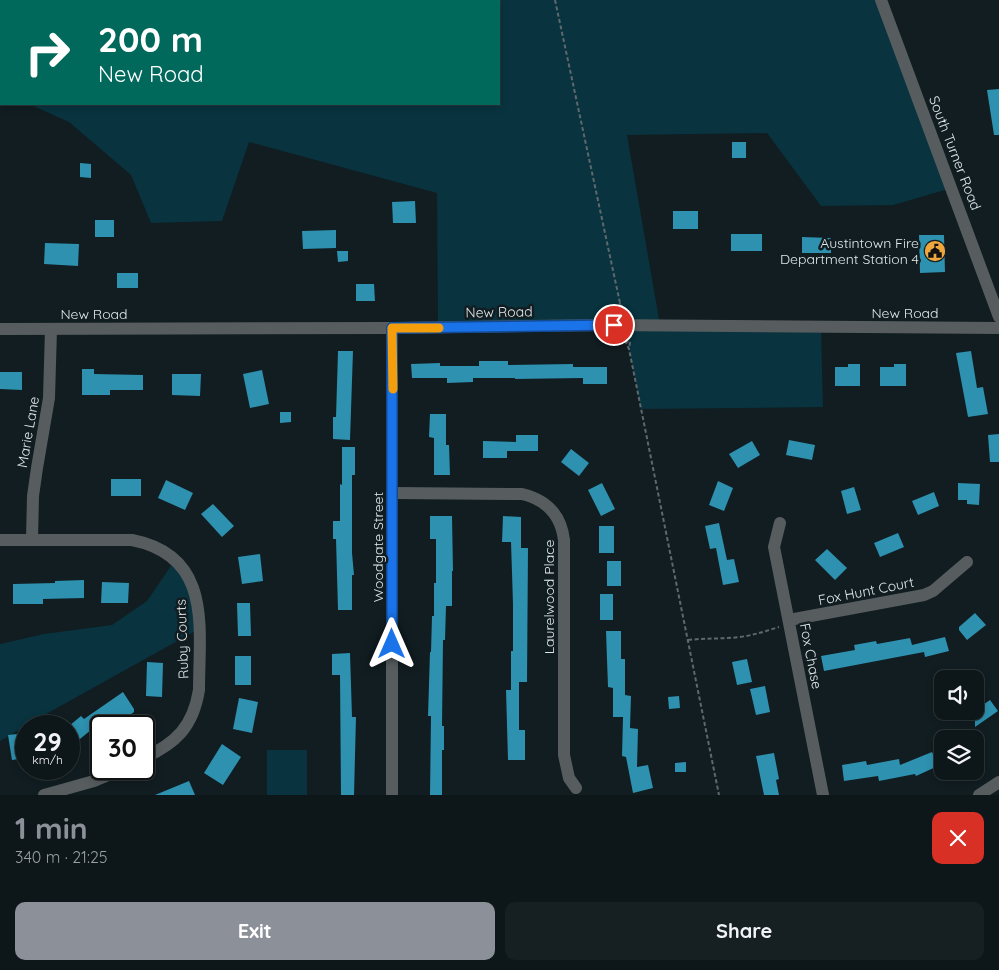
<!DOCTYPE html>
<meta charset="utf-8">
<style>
:root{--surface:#0d1619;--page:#161f22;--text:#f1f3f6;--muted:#9a9fa2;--line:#2d3538;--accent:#8c9099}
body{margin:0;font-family:Quicksand,sans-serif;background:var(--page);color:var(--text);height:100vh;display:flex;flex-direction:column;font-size:19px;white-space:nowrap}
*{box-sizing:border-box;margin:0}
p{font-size:16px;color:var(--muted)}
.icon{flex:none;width:28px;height:28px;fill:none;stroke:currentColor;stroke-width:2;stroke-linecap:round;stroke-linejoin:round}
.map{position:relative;height:795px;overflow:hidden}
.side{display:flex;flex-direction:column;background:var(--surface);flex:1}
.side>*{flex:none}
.banner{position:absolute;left:0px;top:0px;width:500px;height:105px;box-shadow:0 2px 8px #0003,0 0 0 1px var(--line);background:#00695c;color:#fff;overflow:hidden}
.fabs{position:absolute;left:934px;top:670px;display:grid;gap:10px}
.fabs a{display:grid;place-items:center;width:50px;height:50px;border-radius:10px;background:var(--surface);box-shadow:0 2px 8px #0003,0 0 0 1px var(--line);font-size:25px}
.speed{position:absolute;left:15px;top:715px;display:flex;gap:10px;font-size:25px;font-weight:700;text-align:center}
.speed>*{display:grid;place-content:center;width:65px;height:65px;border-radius:50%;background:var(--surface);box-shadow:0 2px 8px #0003,0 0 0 1px var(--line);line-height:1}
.speed small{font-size:12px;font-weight:400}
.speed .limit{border:2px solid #111;border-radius:8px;background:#fff;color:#111}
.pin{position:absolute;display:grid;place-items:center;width:42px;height:42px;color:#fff;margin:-21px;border:2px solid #fff;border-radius:50%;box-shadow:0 1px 5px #0007}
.me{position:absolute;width:55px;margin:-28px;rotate:0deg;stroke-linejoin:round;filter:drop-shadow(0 0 4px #0008)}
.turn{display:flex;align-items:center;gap:18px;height:105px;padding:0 15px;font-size:22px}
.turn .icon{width:65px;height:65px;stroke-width:2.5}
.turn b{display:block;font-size:35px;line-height:42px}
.round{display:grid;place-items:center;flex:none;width:52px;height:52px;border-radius:10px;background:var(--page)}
.summary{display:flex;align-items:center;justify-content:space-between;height:85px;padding:0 15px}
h1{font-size:30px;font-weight:700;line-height:38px;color:var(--accent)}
.button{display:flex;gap:10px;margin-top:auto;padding:10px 15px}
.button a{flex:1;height:58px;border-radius:10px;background:var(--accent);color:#fff;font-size:20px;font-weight:700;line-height:58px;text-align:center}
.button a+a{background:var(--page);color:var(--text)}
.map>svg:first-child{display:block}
.green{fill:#08333f}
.building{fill:#2d91af}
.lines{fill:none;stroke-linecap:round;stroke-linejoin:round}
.path{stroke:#5f696d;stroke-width:2;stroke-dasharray:4 2.5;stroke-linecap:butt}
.minor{stroke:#575d5f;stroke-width:12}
.route-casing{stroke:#114b97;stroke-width:12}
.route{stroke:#1a73e8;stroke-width:9}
.slow{stroke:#f59e0b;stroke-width:9}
.labels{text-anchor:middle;stroke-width:5;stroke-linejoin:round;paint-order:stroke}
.street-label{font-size:14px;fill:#e0e7ea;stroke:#111d21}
.poi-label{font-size:14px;fill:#e0e7ea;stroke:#111d21;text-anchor:end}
</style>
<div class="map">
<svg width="999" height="795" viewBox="0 0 999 795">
<rect width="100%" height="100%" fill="#111d21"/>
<g class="green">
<path d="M0,0h881l71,188 -59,17 -72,1 -54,-73 -140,2 33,190 161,3 2,79 -182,2 -12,-60 -3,-23 -188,2 -1,-135 -188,-51 -27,79 -71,2 -20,-48 -62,-53 -40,-18h470v-103h-498v90z"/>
<path d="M175,560l7,7 17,62 -153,85 -46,27v-97l44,-10 68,-9 35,-24z"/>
<rect x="267" y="750" width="40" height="45"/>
</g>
<g class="building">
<path d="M999,89v46h-5l-7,-45z"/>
<rect x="732" y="142" width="14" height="16"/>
<path d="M80,163l11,1v14l-11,-1z"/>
<path d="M415,201l1,22h-23l-1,-21z"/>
<rect x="673" y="211" width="25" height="18"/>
<rect x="95" y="220" width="19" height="17"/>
<path d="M336,230v18l-33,1 -1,-18z"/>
<rect x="731" y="234" width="31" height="17"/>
<path d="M919,235h25l1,37 -25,1z"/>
<path d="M802,237l29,1v15h-29z"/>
<path d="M45,243l34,1 -1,22 -34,-2z"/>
<path d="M337,251h11v10l-10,1z"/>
<rect x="117" y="273" width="21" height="15"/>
<path d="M356,284h18l1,17h-19z"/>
<path d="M338,351h15l-3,89 -17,-1v-22h3z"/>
<path d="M971,351l6,37 6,-1 5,27 -20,3 -12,-64z"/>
<path d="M479,361h29v4l65,-1v3h34v17h-24v-6l-68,1v-1h-42v4l-26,1v-5h-35l-1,-14 29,-1v3h39z"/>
<path d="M848,364h12v22h-25v-19h13z"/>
<path d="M894,364h12v22h-26v-19h14z"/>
<path d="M82,369h12v5l49,1v15h-33v5h-28z"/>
<path d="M262,370l7,34 -19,4 -7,-34z"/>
<path d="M0,372h22v18l-22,-1z"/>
<path d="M172,374h29l-1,22 -28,-1z"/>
<path d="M280,412h11v10l-11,1z"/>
<path d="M430,414h16v31h3l1,30h-16v-37l-5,-1z"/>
<path d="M999,434v28h-9l-2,-27z"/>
<path d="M516,435h22v16h-31v7h-24v-17l33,1z"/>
<path d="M789,440l26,5 -3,15 -26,-5z"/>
<path d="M752,441l8,14 -22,13 -9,-14z"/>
<path d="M342,447h13v28h-3v78l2,22h-2v35h-14l-2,-71h-3v-18h7v-37l2,1z"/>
<path d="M571,449l18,14 -10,13 -18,-14z"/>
<rect x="111" y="479" width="30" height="17"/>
<path d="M166,480l27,13 -8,17 -27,-12z"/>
<path d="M718,481l15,7 -9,23 -15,-6z"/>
<path d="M602,483l13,26 -14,7 -13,-26z"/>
<path d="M958,483l22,1 -1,21 -12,-1v-4h-9z"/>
<path d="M854,487l7,23 -14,4 -6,-23z"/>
<path d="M934,492l5,14 -21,9 -6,-14z"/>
<path d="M213,504l21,22 -12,11 -21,-23z"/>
<path d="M430,516h22l1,55h-1v35h-6l-1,34h-2l-1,86h2v24h-2v45h-12l1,-79h-3l2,-64h1l1,-36h2v-33h2v-44h-6z"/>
<path d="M503,516l18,1v31h7l-1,134h-8v48h6v30h-17l-2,-70h5v-39h2v-47l-2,-62h-9z"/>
<path d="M719,523l8,37 7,-1 5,23 -16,3 -7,-37 -6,1 -5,-23z"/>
<rect x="599" y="526" width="15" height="27"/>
<path d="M898,533l6,14 -24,10 -6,-14z"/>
<path d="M827,549l20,19 -12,12 -20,-20z"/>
<path d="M260,554l3,27 -21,3 -4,-27z"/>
<rect x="607" y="561" width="14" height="25"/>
<path d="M84,580v18l-41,1v5h-30v-20l42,-1v-2z"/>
<path d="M102,582l27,1 -1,20h-27z"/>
<rect x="600" y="594" width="13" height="26"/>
<path d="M237,603h13l1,33h-13z"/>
<path d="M975,613l11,12 -19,15 -8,-10v-3z"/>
<path d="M606,631h15v28h4v36l6,1 -1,32 8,1 -1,38 11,-2 5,23 -20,5 -7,-36 -4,-1 1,-39h-10v-29l-5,-1z"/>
<path d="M945,637l4,14 -24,6 -1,-5 -100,19 -3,-15 34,-6 -1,-5 22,-4 1,3 33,-6 2,7z"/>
<path d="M350,653l2,64h4l-2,78h-13l-1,-120h-8v-21z"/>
<rect x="235" y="656" width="16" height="29"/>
<path d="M747,659l5,23 -15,3 -5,-23z"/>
<path d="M147,662l16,1 -1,34 -16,-1z"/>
<path d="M765,686l5,26 -14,3 -6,-26z"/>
<path d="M123,692l11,17v3l-20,14 -17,-1 -28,23v-22l12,-10 3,3z"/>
<path d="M679,696l1,12 -11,1 -1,-12z"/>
<path d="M239,698l19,4 -6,31 -19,-4z"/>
<path d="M990,700l8,11 -23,16v-8l-4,-6z"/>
<path d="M26,733v25l-14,2 -4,-25z"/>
<path d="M222,744l19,13 -18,28 -19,-12z"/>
<path d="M932,752l6,14 -22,10 -1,-2 -36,7 -1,-5 -34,5 -2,-16 24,-4 1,4 32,-6 1,6z"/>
<path d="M774,753l5,26 -3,1 3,15h-15l-8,-39z"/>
<path d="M686,762v10h-11v-9z"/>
<path d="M189,781l6,14h-40z"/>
</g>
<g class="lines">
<g class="path">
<path d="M555,0l65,303 3,6 -1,5"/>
<path d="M620,303l-1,6 3,1"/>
<path d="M627,336l3,7 -1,6"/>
<path d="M628,341l-2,2 3,6 90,446"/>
<path d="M688,640c18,-2 35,-1 52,-3 14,-2 26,-6 39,-10"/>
</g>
<g class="minor">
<path d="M881,0l118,317"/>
<path d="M0,329l392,-1 211,-3 396,3"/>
<path d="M393,493l129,1c25,6 39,21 42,46v215l5,23 7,10"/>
<path d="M780,523l-6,24 49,248"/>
<path d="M32,539l1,-43 4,-28 12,-70 2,-69"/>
<path d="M0,540h132c81,16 67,88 67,150 -6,37 -23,53 -55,68"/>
<path d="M789,620l135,-25 9,-4 34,-29"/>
<path d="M44,795l50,-14 29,-12"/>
<path d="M392,795v-467"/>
<path d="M979,795l20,-13"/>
</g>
</g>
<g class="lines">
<g class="route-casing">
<path id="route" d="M392,644v-316l222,-3"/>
</g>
<use href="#route" class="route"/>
<path class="slow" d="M393,389l-1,-61h47"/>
</g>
<defs>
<g id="civic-disc" transform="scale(1.125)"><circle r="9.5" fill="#efa73d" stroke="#111d21"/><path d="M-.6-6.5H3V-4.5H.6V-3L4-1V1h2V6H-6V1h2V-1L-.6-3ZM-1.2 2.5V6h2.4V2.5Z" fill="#111"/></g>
</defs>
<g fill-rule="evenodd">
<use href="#civic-disc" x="935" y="251"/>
</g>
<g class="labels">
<g class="street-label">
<text transform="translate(955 153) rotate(69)" y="5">South Turner Road</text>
<text transform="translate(499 312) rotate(-1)" y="5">New Road</text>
<text x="905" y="318">New Road</text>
<text x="94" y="319">New Road</text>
<text transform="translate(28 432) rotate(-80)" y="5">Marie Lane</text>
<text transform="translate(378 547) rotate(-90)" y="5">Woodgate Street</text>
<text transform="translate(866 591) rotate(-11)" y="5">Fox Hunt Court</text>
<text transform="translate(549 597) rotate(-90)" y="5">Laurelwood Place</text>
<text transform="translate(182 639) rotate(-92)" y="5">Ruby Courts</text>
<text transform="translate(811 656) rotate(79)" y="5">Fox Chase</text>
</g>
<g class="poi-label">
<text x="919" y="248">Austintown Fire<tspan x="919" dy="16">Department Station 4</tspan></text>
</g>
</g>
</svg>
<div class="fabs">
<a><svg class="icon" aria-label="sound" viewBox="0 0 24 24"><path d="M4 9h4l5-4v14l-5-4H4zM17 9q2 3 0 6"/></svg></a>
<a><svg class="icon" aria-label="layers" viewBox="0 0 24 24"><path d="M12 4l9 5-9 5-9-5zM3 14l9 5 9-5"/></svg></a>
</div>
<div class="speed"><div>29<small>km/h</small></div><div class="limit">30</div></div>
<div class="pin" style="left:614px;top:325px;background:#d93025"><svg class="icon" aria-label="arrive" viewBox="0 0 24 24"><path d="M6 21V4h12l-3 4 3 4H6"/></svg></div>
<svg class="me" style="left:392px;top:644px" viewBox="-20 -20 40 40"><path d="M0-17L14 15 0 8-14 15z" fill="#1a73e8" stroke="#fff" stroke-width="4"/></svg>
<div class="banner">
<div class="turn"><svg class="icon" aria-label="right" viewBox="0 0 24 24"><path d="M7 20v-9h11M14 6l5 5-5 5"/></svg><div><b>200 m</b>New Road</div></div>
</div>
</div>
<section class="side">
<div class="summary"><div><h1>1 min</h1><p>340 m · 21:25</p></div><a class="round" style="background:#d93025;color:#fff"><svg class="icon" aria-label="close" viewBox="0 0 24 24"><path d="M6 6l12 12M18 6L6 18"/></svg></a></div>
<div class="button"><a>Exit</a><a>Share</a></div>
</section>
